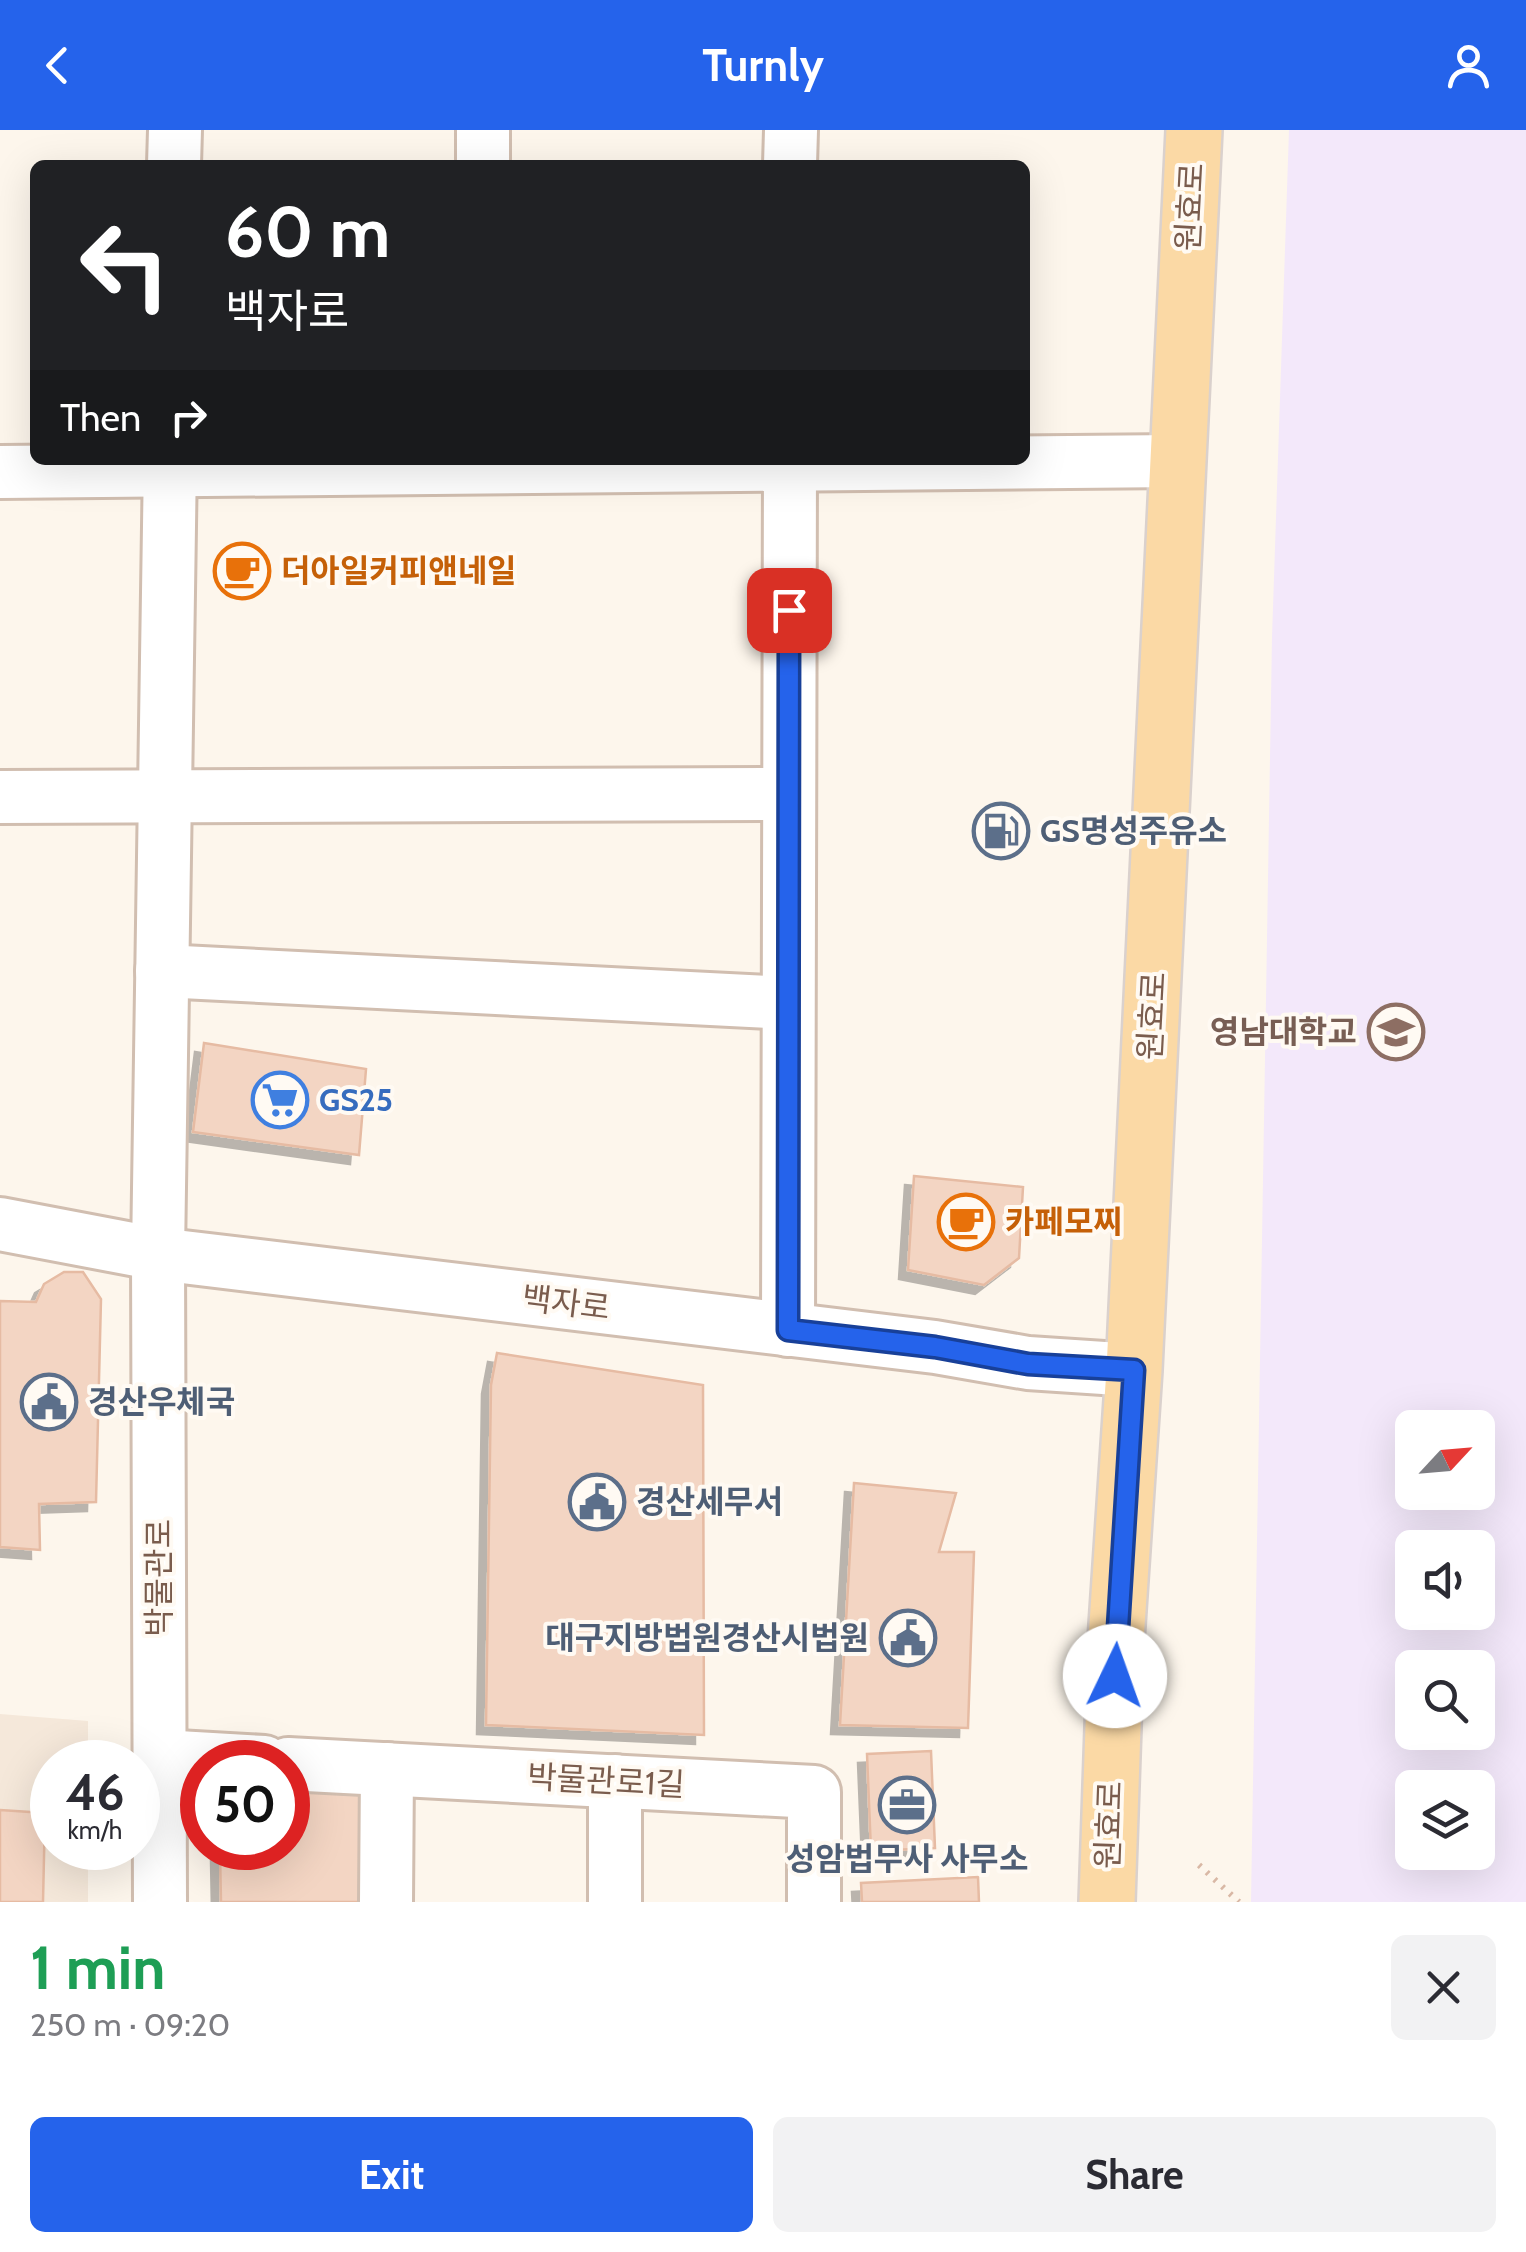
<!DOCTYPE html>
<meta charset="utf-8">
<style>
:root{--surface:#fff;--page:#f2f2f3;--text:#2b2b33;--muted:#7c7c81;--accent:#2563eb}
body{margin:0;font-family:Cabin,"Noto Sans KR",sans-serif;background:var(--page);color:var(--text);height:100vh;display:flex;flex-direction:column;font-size:38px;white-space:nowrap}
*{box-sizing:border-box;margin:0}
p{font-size:32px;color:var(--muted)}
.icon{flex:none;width:55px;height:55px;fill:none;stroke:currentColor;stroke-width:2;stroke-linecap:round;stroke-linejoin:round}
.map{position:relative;height:1772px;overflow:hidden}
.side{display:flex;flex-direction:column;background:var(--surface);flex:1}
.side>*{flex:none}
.top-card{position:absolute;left:30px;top:30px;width:1000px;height:305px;border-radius:15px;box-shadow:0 10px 40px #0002;background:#202124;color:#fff;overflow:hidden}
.needle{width:65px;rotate:64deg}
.buttons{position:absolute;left:1395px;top:1280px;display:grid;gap:20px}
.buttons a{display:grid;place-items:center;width:100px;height:100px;border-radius:15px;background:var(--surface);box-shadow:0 10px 40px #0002;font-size:50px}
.speed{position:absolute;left:30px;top:1610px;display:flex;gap:20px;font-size:50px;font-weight:700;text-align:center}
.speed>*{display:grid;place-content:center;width:130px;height:130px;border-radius:50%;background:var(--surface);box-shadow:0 10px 40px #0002;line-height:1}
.speed small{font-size:25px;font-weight:400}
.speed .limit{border:15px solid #d22;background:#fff;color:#111}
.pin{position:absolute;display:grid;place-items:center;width:85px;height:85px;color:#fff;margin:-42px;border-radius:20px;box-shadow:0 5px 15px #0006}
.me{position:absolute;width:110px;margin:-55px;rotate:3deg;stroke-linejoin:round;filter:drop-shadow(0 0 8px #0008)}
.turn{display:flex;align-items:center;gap:35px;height:210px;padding:0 30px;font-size:45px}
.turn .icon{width:130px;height:130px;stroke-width:2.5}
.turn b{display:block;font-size:70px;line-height:85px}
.then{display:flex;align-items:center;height:95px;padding:0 30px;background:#0003;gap:20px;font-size:38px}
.round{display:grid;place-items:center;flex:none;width:105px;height:105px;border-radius:15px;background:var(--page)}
.headline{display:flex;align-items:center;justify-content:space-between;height:170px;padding:0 30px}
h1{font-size:60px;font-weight:800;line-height:75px;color:#1e9e55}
.cta{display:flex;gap:20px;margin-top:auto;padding:20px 30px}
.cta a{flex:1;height:115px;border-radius:15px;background:var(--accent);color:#fff;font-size:40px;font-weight:800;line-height:115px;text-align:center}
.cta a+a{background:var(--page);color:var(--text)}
header{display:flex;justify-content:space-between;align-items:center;height:130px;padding:0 30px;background:var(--accent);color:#fff;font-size:45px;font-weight:800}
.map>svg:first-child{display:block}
.residential{fill:#f5e8da}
.education{fill:#f3e8fa;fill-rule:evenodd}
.building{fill:#f3d5c3;stroke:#e6bba3;stroke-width:2.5;filter:url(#shadow)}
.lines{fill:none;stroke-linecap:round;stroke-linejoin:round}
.minor-casing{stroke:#d1beb0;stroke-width:58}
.major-casing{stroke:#dad1cd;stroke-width:60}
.path{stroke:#d9b8a5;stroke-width:6;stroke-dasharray:2.5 8;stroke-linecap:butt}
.minor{stroke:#fff;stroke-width:52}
.major{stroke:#fbd9a5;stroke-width:55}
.route-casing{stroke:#184099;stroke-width:25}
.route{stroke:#2563eb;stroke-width:18}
.labels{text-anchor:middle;stroke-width:8;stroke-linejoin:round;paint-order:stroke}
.street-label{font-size:32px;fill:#7a5c4d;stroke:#fffaf3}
.food-label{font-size:32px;font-weight:bold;fill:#c56008;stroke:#fffaf3;text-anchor:start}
.service-label{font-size:32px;font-weight:bold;fill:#4e5e75;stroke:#fffaf3;text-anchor:start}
.education-label{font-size:32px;font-weight:bold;fill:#785e54;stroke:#fffaf3;text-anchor:end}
.shop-label{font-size:32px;font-weight:bold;fill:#366cbe;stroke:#fffaf3;text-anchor:start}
</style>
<header><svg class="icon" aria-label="back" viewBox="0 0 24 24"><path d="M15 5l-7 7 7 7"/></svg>Turnly<svg class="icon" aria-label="person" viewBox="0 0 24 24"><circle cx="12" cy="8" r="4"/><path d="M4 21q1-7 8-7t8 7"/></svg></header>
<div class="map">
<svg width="1526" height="1772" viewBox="0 0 1526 1772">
<defs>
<filter id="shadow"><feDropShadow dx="-9" dy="9" stdDeviation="0" flood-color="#0004"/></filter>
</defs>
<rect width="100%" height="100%" fill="#fdf6ec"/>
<path class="residential" d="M0,1584l88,7v41h-36v86h36v54h-88z"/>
<path class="education" d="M1289,0h237v1772h-275l21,-1265zM1412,1298h66v64h-66zM1412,1418h66v64h-66zM1412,1538h66v64h-66zM1412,1658h66v64h-66z"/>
<g class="building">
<path d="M204,913l162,26 -7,86 -166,-23z"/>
<path d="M914,1046l109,11 -4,71 -35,27 -76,-15z"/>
<path d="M64,1142h19l18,27 -5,203 -57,2 1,46 -40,-3v-246l36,1 8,-18z"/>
<path d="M497,1223l206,32 1,350 -218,-10 5,-340z"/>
<path d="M854,1353l102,10 -17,59h35l-6,176 -128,-3z"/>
<path d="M931,1621l4,97 -64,3 -4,-97z"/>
<path d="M360,1659l3,113h-142l-1,-50 68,-4v-57z"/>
<path d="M0,1680l45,3 -2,89h-43z"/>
<path d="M978,1747l1,25h-117l-1,-19z"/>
</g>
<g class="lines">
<g class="minor-casing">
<g id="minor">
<path d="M174,35l1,-35"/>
<path d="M483,35v-35"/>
<path d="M790,35l1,-35"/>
<path d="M0,342l1178,-11"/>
<path d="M0,667l789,-3"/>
<path d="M162,841l626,32"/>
<path d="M0,1094l158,30 777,93 93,16 106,7"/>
<path d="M788,1200l2,-870"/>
<path d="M160,1626l104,6"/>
<path d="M288,1634l526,28v110"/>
<path d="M615,1651v121"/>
<path d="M160,1772l-2,-648 12,-794"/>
<path d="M386,1772l1,-133"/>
</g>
</g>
<g class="major-casing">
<path id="major" d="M1107,1772l9,-262 18,-270 60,-1240"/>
</g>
<path class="path" d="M1199,1735l40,37"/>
<use href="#minor" class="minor"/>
<use href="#major" class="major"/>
</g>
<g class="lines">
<g class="route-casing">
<path id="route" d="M789,480l-1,720 147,17 93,17 106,6 -19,306"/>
</g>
<use href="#route" class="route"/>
</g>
<defs>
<g id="cafe-ring" transform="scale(2.875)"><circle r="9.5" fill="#fffaf3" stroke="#e8710a" stroke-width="1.5"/><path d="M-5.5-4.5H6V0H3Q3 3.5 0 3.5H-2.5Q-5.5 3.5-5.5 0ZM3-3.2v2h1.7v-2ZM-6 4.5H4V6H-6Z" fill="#e8710a"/></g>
<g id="fuel-ring" transform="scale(2.875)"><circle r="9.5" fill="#fffaf3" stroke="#5c6f8a" stroke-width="1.5"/><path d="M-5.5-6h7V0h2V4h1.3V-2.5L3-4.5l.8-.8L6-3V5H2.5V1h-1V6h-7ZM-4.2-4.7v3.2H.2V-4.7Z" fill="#5c6f8a"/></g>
<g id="university-ring" transform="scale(2.875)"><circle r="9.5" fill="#fffaf3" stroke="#8d6e63" stroke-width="1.5"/><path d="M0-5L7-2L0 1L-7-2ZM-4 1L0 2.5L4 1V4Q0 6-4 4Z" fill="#8d6e63"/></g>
<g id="supermarket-ring" transform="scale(2.875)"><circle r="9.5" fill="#fffaf3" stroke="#3f7fe0" stroke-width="1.5"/><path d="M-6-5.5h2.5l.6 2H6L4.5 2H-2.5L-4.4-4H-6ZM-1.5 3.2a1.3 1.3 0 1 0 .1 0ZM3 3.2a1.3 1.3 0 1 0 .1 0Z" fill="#3f7fe0"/></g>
<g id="civic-ring" transform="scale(2.875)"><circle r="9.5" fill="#fffaf3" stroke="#5c6f8a" stroke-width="1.5"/><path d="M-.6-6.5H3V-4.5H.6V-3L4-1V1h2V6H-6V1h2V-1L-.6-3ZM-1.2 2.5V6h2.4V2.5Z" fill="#5c6f8a"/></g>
<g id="office-ring" transform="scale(2.875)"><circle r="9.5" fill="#fffaf3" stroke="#5c6f8a" stroke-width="1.5"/><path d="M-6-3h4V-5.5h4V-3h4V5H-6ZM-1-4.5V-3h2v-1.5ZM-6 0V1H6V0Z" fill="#5c6f8a"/></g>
</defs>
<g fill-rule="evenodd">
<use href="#cafe-ring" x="242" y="441"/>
<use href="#fuel-ring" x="1001" y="701"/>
<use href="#university-ring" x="1396" y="902"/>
<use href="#supermarket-ring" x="280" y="970"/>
<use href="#cafe-ring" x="966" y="1092"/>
<use href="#civic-ring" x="49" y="1272"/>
<use href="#civic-ring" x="597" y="1372"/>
<use href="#civic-ring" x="908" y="1508"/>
<use href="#office-ring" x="907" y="1675"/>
</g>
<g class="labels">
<g class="street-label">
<text transform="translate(1190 77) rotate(-87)" y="11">원효로</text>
<text transform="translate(1152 886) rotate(-87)" y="11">원효로</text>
<text transform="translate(566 1173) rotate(7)" y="11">백자로</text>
<text transform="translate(159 1448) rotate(-90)" y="11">박물관로</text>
<text transform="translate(606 1651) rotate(3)" y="11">박물관로1길</text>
<text transform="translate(1109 1695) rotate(-88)" y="11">원효로</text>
</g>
<g class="food-label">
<text x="281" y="452">더아일커피앤네일</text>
<text x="1005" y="1103">카페모찌</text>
</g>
<g class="service-label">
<text x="1040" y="712">GS명성주유소</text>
<text x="88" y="1283">경산우체국</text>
<text x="636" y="1383">경산세무서</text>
<text x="869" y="1519" text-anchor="end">대구지방법원경산시법원</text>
<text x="907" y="1740" text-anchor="middle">성암법무사 사무소</text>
</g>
<g class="education-label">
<text x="1357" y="913">영남대학교</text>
</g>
<g class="shop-label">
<text x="319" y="981">GS25</text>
</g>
</g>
</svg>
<div class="buttons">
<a><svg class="needle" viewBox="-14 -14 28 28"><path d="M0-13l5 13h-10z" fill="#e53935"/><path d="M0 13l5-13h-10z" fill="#7c7c81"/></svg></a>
<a><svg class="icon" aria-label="sound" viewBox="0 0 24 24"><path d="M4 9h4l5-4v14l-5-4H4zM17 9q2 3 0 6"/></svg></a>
<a><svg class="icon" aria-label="search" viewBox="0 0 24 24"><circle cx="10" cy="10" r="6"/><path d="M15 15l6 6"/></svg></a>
<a><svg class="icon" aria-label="layers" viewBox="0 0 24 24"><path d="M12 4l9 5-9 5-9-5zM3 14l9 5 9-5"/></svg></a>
</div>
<div class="speed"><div>46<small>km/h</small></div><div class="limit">50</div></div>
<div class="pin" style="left:789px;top:480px;background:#d93025"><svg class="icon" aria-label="arrive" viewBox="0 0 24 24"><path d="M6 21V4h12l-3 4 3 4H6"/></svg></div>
<svg class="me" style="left:1115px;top:1546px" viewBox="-20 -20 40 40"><circle r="19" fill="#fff"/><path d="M0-13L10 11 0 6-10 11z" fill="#2563eb"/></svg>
<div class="top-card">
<div class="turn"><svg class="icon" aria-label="left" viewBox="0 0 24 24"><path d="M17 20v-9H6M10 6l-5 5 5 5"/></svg><div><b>60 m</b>백자로</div></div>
<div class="then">Then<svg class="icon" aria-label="right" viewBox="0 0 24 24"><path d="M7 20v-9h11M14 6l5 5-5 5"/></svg></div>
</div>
</div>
<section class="side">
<div class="headline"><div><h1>1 min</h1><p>250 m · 09:20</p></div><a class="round"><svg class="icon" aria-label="close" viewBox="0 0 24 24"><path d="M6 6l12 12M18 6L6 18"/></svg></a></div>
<div class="cta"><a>Exit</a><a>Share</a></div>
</section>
